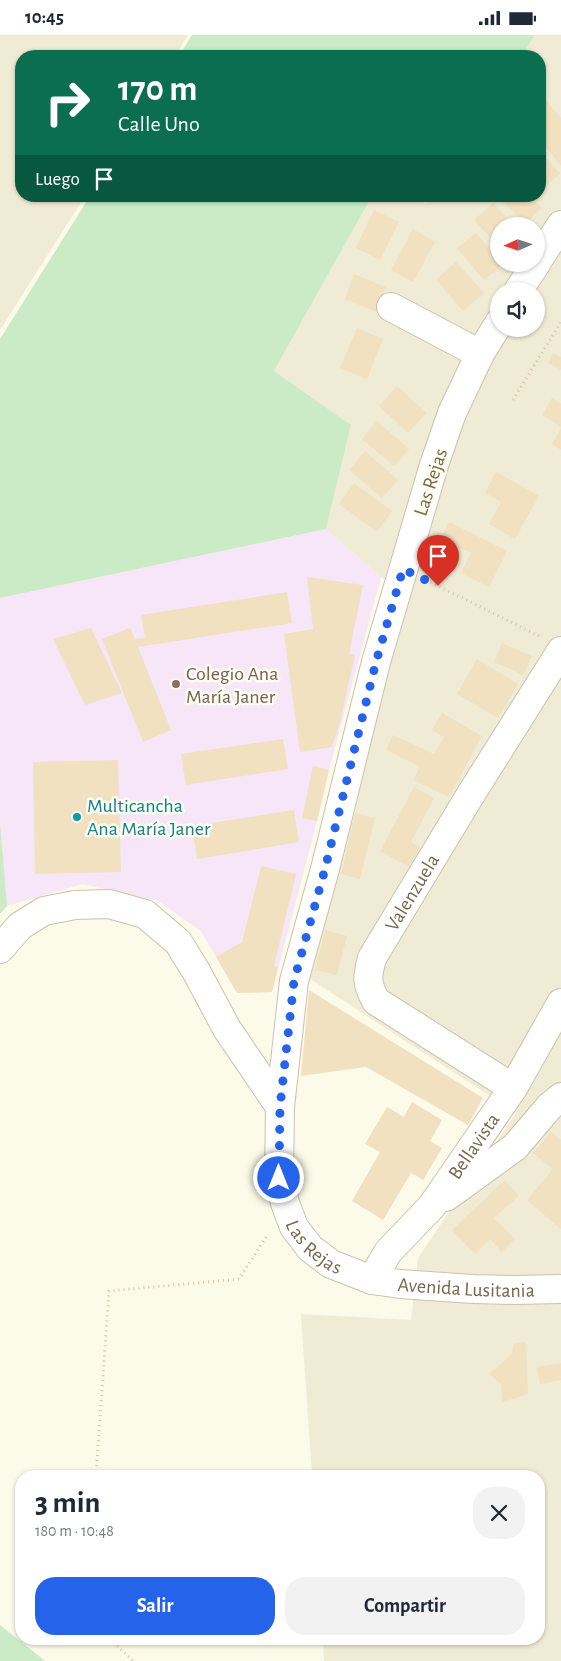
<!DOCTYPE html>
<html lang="es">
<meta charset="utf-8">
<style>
:root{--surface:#fff;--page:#f2f2f3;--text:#1f2937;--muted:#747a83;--accent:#2563eb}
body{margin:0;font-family:"Alegreya Sans",sans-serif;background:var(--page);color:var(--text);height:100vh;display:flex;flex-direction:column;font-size:19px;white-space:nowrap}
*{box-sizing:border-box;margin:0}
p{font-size:16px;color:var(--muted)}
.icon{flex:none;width:28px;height:28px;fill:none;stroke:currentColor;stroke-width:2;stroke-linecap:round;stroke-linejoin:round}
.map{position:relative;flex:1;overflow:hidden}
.side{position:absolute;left:15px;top:1435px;width:530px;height:175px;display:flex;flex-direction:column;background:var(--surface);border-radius:20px;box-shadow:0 1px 4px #0004}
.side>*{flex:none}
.top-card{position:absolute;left:15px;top:15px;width:531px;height:152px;border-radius:20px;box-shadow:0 1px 4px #0004;background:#0b6e4f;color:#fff;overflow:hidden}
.needle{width:32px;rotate:267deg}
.fabs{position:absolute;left:490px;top:182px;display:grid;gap:10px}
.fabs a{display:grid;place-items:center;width:55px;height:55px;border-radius:50%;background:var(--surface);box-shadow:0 1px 4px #0004;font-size:25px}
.pin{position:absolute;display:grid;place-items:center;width:42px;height:42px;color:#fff;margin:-51px -21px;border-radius:50% 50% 50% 0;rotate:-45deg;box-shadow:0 0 5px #0007}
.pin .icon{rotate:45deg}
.me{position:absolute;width:55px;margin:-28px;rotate:0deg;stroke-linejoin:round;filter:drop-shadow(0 0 4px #0008)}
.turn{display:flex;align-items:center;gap:18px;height:105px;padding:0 20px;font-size:22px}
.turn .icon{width:65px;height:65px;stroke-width:2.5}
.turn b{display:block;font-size:35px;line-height:42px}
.then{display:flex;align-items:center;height:48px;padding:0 20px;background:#0003;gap:10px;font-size:19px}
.round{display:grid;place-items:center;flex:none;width:52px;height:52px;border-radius:20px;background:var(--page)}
.summary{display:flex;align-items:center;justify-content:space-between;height:85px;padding:0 20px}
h1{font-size:30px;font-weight:700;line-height:38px}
.button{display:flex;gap:10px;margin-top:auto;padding:10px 20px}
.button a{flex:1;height:58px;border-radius:20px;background:var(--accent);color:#fff;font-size:20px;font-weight:700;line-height:58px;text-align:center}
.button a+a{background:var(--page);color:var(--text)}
.status{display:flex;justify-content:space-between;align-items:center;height:35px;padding:0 25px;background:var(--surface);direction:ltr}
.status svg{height:14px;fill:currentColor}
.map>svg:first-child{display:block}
.residential{fill:#f0ebd4;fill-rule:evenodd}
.education{fill:#f7e5f8}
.green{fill:#cbeac6}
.building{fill:#f1e1c0}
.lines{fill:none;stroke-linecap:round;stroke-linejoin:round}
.minor-casing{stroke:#ccc2ab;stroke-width:30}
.path{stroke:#d6c5a3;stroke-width:3;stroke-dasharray:1 4;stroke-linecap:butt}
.minor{stroke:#fff;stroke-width:28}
.route{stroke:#2563eb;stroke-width:9;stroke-dasharray:0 16.2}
.education-dot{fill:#8d6e63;stroke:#fefdef;stroke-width:2}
.culture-dot{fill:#0f9aa8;stroke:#fefdef;stroke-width:2}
.labels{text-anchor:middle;stroke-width:5;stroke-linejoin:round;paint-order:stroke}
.street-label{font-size:20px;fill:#76664c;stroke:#fefdef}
.education-label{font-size:20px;fill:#785e54;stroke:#fefdef;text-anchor:start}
.culture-label{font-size:20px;fill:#0d838f;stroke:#fefdef;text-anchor:start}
</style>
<div class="status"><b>10:45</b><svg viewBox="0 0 49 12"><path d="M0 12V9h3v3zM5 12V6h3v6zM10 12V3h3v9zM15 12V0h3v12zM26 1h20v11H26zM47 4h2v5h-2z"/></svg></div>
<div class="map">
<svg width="561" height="1626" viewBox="0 0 561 1626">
<rect width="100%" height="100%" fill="#fcfae8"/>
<g class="residential">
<path d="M0,0h188l-13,21h-154v140h64l-85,134z"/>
<path d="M535,0h26v1626h-237l-1,-22h216v-163h-227l-11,-162 110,6 7,-62 98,-145 -209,-136 102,-384 -28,-16 -55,-48 25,-104 -77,-54 98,-175h41l13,8 5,-8h109v-140h-19zM499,191h37v38h-37zM499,256h37v38h-37z"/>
</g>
<path class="education" d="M326,494l55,48 -52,193 -12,51 -45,171 -35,1 -36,-62 -43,-30 -76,-17 -75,22 -7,-85v-223z"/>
<g class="green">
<path d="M192,0h343l-14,21h-342z"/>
<path d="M90,161h282l-98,175 77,54 -25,104 -326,69v-259z"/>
<path d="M0,786l7,85 -7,8z"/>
<path d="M0,1590l45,36h-45z"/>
</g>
<g class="building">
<path d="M540,58l21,25v48l-21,-26v-12l3,-2 -3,-4z"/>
<path d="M540,117l20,21 -18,17 -2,-2z"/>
<path d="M498,161h33l11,12 -17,16z"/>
<path d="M493,168l21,23h-15v21l-25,-27z"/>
<path d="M374,175l25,12 -19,38 -24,-12z"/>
<path d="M413,194l22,13 -22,40 -22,-12z"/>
<path d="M476,198l23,27v4h5l-20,16 -27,-32z"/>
<path d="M456,227l28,31 -21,18 -27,-31z"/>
<path d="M354,239l32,13 -9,25 -32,-13z"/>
<path d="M357,293l26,11 -16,40 -27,-11z"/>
<path d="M553,318l8,4v13l-13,-7z"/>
<path d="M397,351l29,27 -18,20 -29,-27z"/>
<path d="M552,363l9,6v23l-19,-12z"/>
<path d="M377,386l32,28 -15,17 -32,-27z"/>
<path d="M561,393v22l-9,-6z"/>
<path d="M365,416l33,29 -16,18 -33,-28z"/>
<path d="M496,437l43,24 -24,43 -26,-15 12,-22 -16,-9z"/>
<path d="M354,448l38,28 -15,21 -38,-28z"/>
<path d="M449,487l58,29 -18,36 -28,-14 10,-20 -30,-15z"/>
<path d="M307,542l56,8 -14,69 6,1 -15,67 -8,25 -32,5 -16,-118 29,-5z"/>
<path d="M287,557l5,31 -154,24 33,83 -28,12 -41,-103 28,-11 5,11 10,-1 -4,-23z"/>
<path d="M91,593l31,65 -37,12 -32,-66z"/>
<path d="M502,608l30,13 -9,19 -29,-13z"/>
<path d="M477,624l41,25 -20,34 -41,-24z"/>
<path d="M442,678l40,23 -33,61 -36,-17 7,-13 -34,-17 7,-15 41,19 10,-17 -12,-7z"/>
<path d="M283,704l5,30 -102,16 -5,-31z"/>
<path d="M118,725l3,112 -86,2 -2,-112z"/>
<path d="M313,731l16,4 -12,51 -15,-3z"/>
<path d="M414,752l20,11 -23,44 9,5 -11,20 -29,-16z"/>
<path d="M294,775l5,32 -102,17 -5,-33z"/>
<path d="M355,779l20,4 -15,61 -19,-5z"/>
<path d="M261,831l35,8 -22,92 4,1 -6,25 -35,1 -21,-36 26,-15z"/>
<path d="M325,895l22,6 -10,39 -22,-5z"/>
<path d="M309,955l174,108 -15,27 -102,-58 -65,9z"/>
<path d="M412,1067l30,18 -12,21 12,7 -19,32 -12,-7 -28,47 -31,-19 28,-49 -15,-8 22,-37 17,10z"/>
<path d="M551,1097l10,8v89l-34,-29 26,-31 -20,-16z"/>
<path d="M505,1145l14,16 -25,22 21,21 -13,13 -12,-13 -15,15 -23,-24z"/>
<path d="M526,1307l2,52 -26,8 -1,-18 -12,-10 23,-20 1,-10z"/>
<path d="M561,1328v17l-21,4 -3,-17z"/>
</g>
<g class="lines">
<g class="minor-casing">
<g id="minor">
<path d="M536,228l25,-38"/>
<path d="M518,256l18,-27"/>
<path d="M391,272l89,47"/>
<path id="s1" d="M499,288l-19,31 -28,59 -18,52 -58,197 -51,207 -31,112 -14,126 -1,71 6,25 9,24 16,21 21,16 41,16 28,4 73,5 42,1 46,-1"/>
<path d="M0,914l20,-23 24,-15 31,-6 34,-1 36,10 33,28 18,29 31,58 53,78"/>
<path id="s2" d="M513,1053l-137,-87c-10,-18 -9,-24 -4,-43l99,-164 90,-143"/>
<path d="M446,1162l69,-50 35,-41 11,-9"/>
<path id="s3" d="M372,1245l16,-28 44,-46 81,-118 48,-85"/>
</g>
</g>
<g class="path">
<path d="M513,365l48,-78"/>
<path d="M426,545l115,57"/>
<path d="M96,1441l13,-185 130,-12 29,-45"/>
<path d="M110,1604l23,22"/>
</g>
<use href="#minor" class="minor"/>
</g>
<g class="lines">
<path class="route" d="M279,1143l1,-71 14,-126 31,-112 51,-207 27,-93 35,17"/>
</g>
<circle class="education-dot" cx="176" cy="649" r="5"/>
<circle class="culture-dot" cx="77" cy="782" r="5"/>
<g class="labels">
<g class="street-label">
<text transform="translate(430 447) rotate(-72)" y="7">Las Rejas</text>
<text dy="7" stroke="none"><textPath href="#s2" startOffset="284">Valenzuela</textPath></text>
<text dy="7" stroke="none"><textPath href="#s3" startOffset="169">Bellavista</textPath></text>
<text dy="7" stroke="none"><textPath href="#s1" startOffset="969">Las Rejas</textPath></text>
<text dy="7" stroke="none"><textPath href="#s1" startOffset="1132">Avenida Lusitania</textPath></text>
</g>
<g class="education-label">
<text x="186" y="645">Colegio Ana<tspan x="186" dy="23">María Janer</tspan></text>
</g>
<g class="culture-label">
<text x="87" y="777">Multicancha<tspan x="87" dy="23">Ana María Janer</tspan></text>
</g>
</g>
</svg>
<div class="fabs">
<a><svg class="needle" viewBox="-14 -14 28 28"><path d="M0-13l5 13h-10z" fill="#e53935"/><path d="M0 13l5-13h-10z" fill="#747a83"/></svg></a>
<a><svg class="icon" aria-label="sound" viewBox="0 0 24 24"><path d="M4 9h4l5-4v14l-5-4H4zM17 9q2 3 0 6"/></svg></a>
</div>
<div class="pin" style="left:438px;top:551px;background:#d93025"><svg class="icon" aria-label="arrive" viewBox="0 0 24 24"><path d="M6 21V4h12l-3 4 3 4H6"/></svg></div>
<svg class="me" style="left:279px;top:1143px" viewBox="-20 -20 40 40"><circle r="17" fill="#2563eb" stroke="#fff" stroke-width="3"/><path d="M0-11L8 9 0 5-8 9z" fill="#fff"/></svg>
<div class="top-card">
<div class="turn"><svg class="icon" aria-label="right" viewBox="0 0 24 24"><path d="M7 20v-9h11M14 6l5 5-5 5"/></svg><div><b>170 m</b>Calle Uno</div></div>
<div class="then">Luego<svg class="icon" aria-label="arrive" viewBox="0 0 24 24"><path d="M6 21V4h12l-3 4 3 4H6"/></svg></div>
</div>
<section class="side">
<div class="summary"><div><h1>3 min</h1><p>180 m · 10:48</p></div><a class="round"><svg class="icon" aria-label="close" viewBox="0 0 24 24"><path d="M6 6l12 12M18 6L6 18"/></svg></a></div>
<div class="button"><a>Salir</a><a>Compartir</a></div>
</section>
</div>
